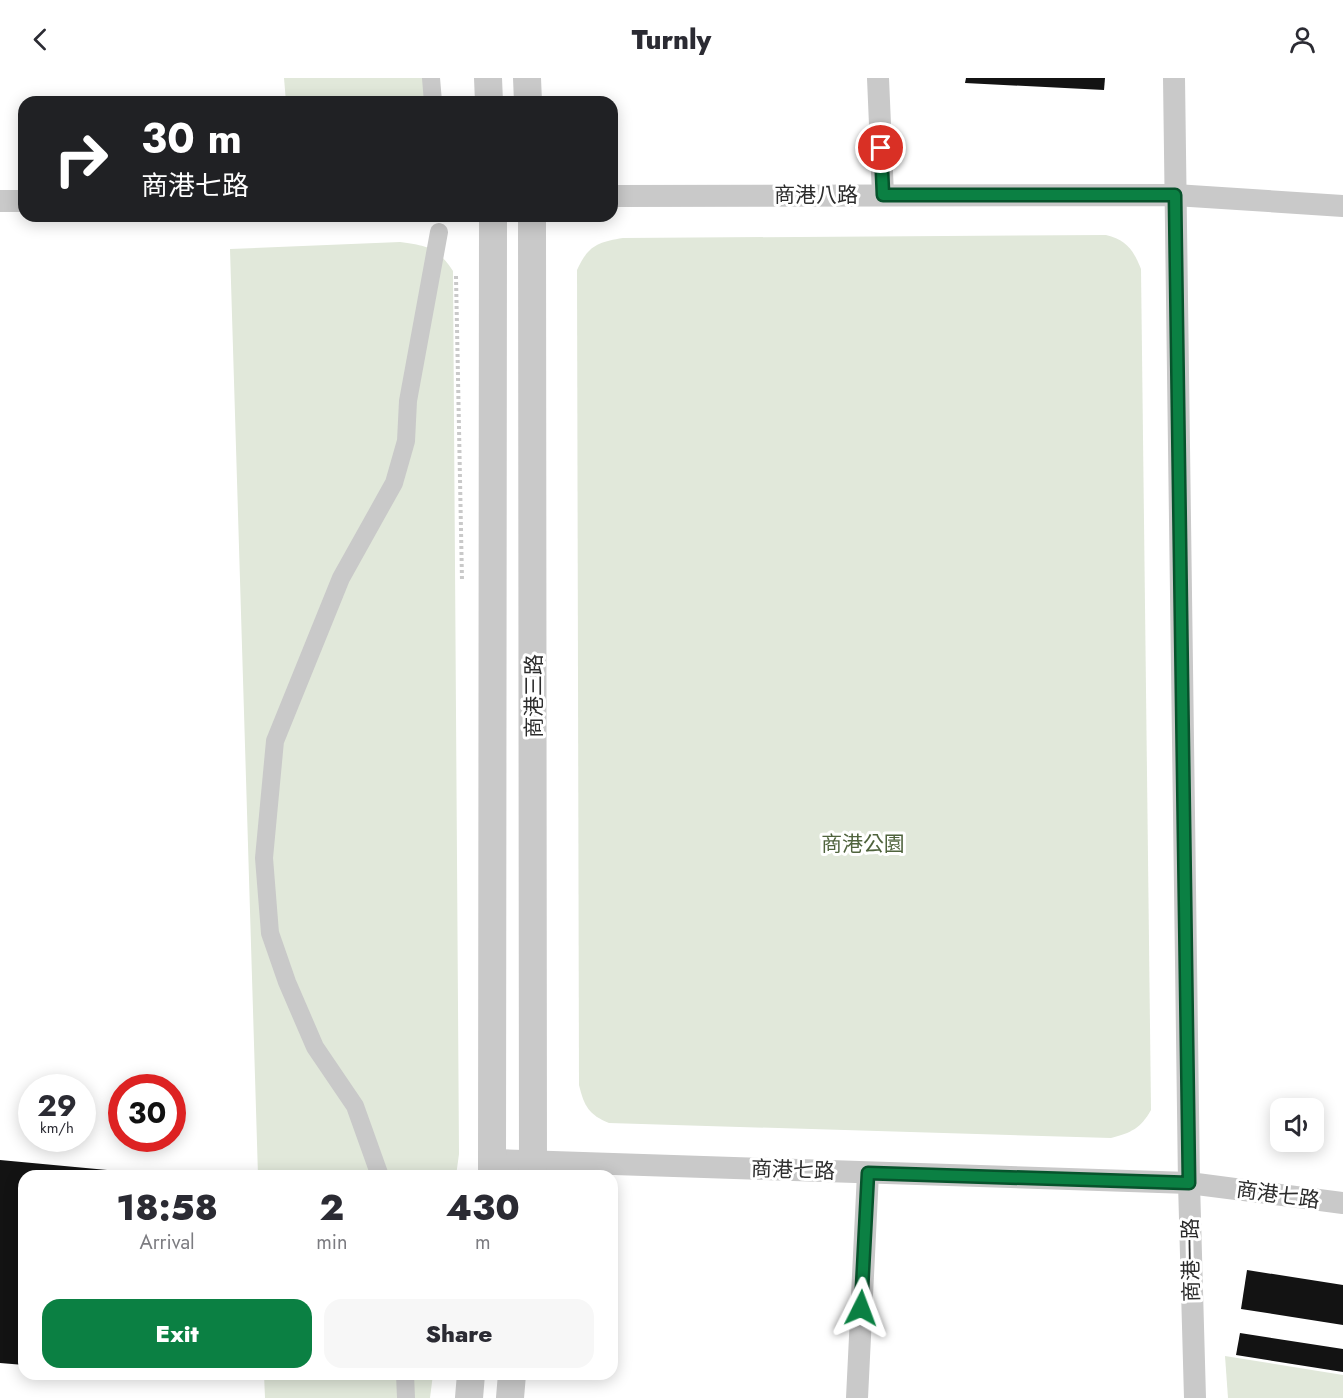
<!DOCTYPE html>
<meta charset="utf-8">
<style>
:root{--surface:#fff;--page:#f7f7f7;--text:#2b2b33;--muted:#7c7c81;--accent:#0b8043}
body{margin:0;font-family:Jost,"Noto Sans TC",sans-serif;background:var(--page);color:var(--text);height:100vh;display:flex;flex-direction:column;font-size:22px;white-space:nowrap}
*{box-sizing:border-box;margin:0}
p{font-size:20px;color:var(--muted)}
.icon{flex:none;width:33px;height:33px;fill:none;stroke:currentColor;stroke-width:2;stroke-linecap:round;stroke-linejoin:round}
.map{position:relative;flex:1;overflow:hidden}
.sheet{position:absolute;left:18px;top:1092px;width:600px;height:210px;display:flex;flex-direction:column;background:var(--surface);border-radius:18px;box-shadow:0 3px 15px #0003}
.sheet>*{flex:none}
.top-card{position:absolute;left:18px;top:18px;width:600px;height:126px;border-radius:18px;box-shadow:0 3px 15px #0003;background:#202124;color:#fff;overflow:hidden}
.tools{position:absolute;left:1270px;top:1020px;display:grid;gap:12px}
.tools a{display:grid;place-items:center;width:54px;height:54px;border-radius:12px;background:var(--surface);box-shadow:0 3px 15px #0003;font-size:30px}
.speed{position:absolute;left:18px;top:996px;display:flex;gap:12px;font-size:30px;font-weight:700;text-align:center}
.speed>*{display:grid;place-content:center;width:78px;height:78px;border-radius:50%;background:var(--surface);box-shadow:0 3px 15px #0003;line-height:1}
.speed small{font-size:15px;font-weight:400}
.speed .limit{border:9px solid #d22;background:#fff;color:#111}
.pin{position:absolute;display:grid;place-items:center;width:51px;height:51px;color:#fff;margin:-26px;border:3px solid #fff;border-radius:50%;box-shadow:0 2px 6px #0007}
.me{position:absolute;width:66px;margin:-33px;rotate:3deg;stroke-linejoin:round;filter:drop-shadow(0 0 4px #0008)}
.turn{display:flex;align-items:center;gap:21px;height:126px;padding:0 24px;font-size:27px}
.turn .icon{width:78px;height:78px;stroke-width:2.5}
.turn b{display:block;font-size:42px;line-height:51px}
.eta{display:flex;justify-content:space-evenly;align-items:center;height:102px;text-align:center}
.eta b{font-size:36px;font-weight:800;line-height:42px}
.action{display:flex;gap:12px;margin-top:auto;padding:12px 24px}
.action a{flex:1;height:69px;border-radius:18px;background:var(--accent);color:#fff;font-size:24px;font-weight:800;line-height:69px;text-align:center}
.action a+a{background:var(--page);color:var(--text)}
header{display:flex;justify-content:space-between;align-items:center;height:78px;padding:0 24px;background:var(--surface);font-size:27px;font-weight:800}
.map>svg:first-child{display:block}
.green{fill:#e1e8da}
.building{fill:#131313}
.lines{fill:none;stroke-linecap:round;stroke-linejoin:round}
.path{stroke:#c9c9c9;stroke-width:4;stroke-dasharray:3 3;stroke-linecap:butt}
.pedestrian{stroke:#c9c9c9;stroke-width:18}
.minor{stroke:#c9c9c9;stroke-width:22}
.tertiary{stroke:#c9c9c9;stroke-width:28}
.route-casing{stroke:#07532c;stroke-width:15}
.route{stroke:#0b8043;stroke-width:10}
.labels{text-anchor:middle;stroke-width:6;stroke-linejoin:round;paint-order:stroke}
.street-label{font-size:21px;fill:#2c2c2c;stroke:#fff}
.park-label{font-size:21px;fill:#4f633d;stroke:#fff}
</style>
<header><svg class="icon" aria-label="back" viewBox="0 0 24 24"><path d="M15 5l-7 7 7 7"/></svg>Turnly<svg class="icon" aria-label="person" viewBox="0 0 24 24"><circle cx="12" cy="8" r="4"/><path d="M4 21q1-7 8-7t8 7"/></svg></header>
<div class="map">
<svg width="1343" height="1320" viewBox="0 0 1343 1320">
<rect width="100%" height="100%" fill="#fff"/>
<g class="green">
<path d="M284,0h144l1,24h-143z"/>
<path d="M1106,157c20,5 27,14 35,34l10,841c-10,18 -20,23 -40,28l-502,-15c-20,-8 -25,-17 -30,-38l-2,-815c11,-24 20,-28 46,-32z"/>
<path d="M400,164c28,4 37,5 53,29l6,883 -3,22h-198l-28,-927z"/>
<path d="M1225,1278l118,19v23h-115z"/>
<path d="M264,1296h169l-3,24h-165z"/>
</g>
<g class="building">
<path d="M966,0h139l-1,12 -139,-7z"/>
<path d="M0,1082l150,14 -126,2v189l-24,-2z"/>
<path d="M1247,1192l96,15v40l-102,-16z"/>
<path d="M1240,1255l103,16v23l-107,-17z"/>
<path d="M131,1296h39v5z"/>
</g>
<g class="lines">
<path class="path" d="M456,198l6,304"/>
<g class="pedestrian">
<path d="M431,0l2,24"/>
<path d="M380,1098l-25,-70 -40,-59 -28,-65 -17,-49 -6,-75 11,-117 66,-163 53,-95 12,-42 2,-40 31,-169"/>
<path d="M405,1296l1,24"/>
</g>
<g class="minor">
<path d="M878,0l5,117"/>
<path d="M1174,0l15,1105 6,215"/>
<path d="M612,118l563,-1 168,11"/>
<path d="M0,123h24"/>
<path d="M494,1082l695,23 154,20"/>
<path d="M857,1320l11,-225"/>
</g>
<g class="tertiary">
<path d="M488,0l1,24"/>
<path d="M527,0l1,24"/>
<path d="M532,138l1,960"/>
<path d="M492,1098l1,-960"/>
<path d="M469,1320l2,-24"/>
<path d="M510,1320l2,-24"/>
</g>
</g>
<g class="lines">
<g class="route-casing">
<path id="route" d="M861,1230l7,-135 321,10 -14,-988h-292l-2,-47"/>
</g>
<use href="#route" class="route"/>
</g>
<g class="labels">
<g class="street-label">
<text x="816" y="124">商港八路</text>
<text transform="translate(534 618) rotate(-90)" y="7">商港三路</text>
<text transform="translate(793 1092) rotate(2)" y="7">商港七路</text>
<text transform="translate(1278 1117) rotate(8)" y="7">商港七路</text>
<text transform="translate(1191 1182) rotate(-91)" y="7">商港一路</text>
</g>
<g class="park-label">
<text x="863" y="773">商港公園</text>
</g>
</g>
</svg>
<div class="tools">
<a><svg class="icon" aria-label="sound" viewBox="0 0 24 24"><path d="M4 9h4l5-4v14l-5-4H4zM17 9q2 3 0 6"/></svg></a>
</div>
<div class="speed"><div>29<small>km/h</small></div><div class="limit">30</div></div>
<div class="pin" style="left:881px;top:70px;background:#d93025"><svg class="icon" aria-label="arrive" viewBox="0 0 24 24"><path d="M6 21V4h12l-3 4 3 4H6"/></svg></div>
<svg class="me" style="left:861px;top:1230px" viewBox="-20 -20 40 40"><path d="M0-17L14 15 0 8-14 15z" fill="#0b8043" stroke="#fff" stroke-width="4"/></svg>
<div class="top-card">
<div class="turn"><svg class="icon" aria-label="right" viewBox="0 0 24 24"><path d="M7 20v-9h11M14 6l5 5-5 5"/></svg><div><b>30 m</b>商港七路</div></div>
</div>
<section class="sheet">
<div class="eta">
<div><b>18:58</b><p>Arrival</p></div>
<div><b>2</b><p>min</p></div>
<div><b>430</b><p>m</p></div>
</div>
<div class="action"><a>Exit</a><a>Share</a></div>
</section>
</div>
